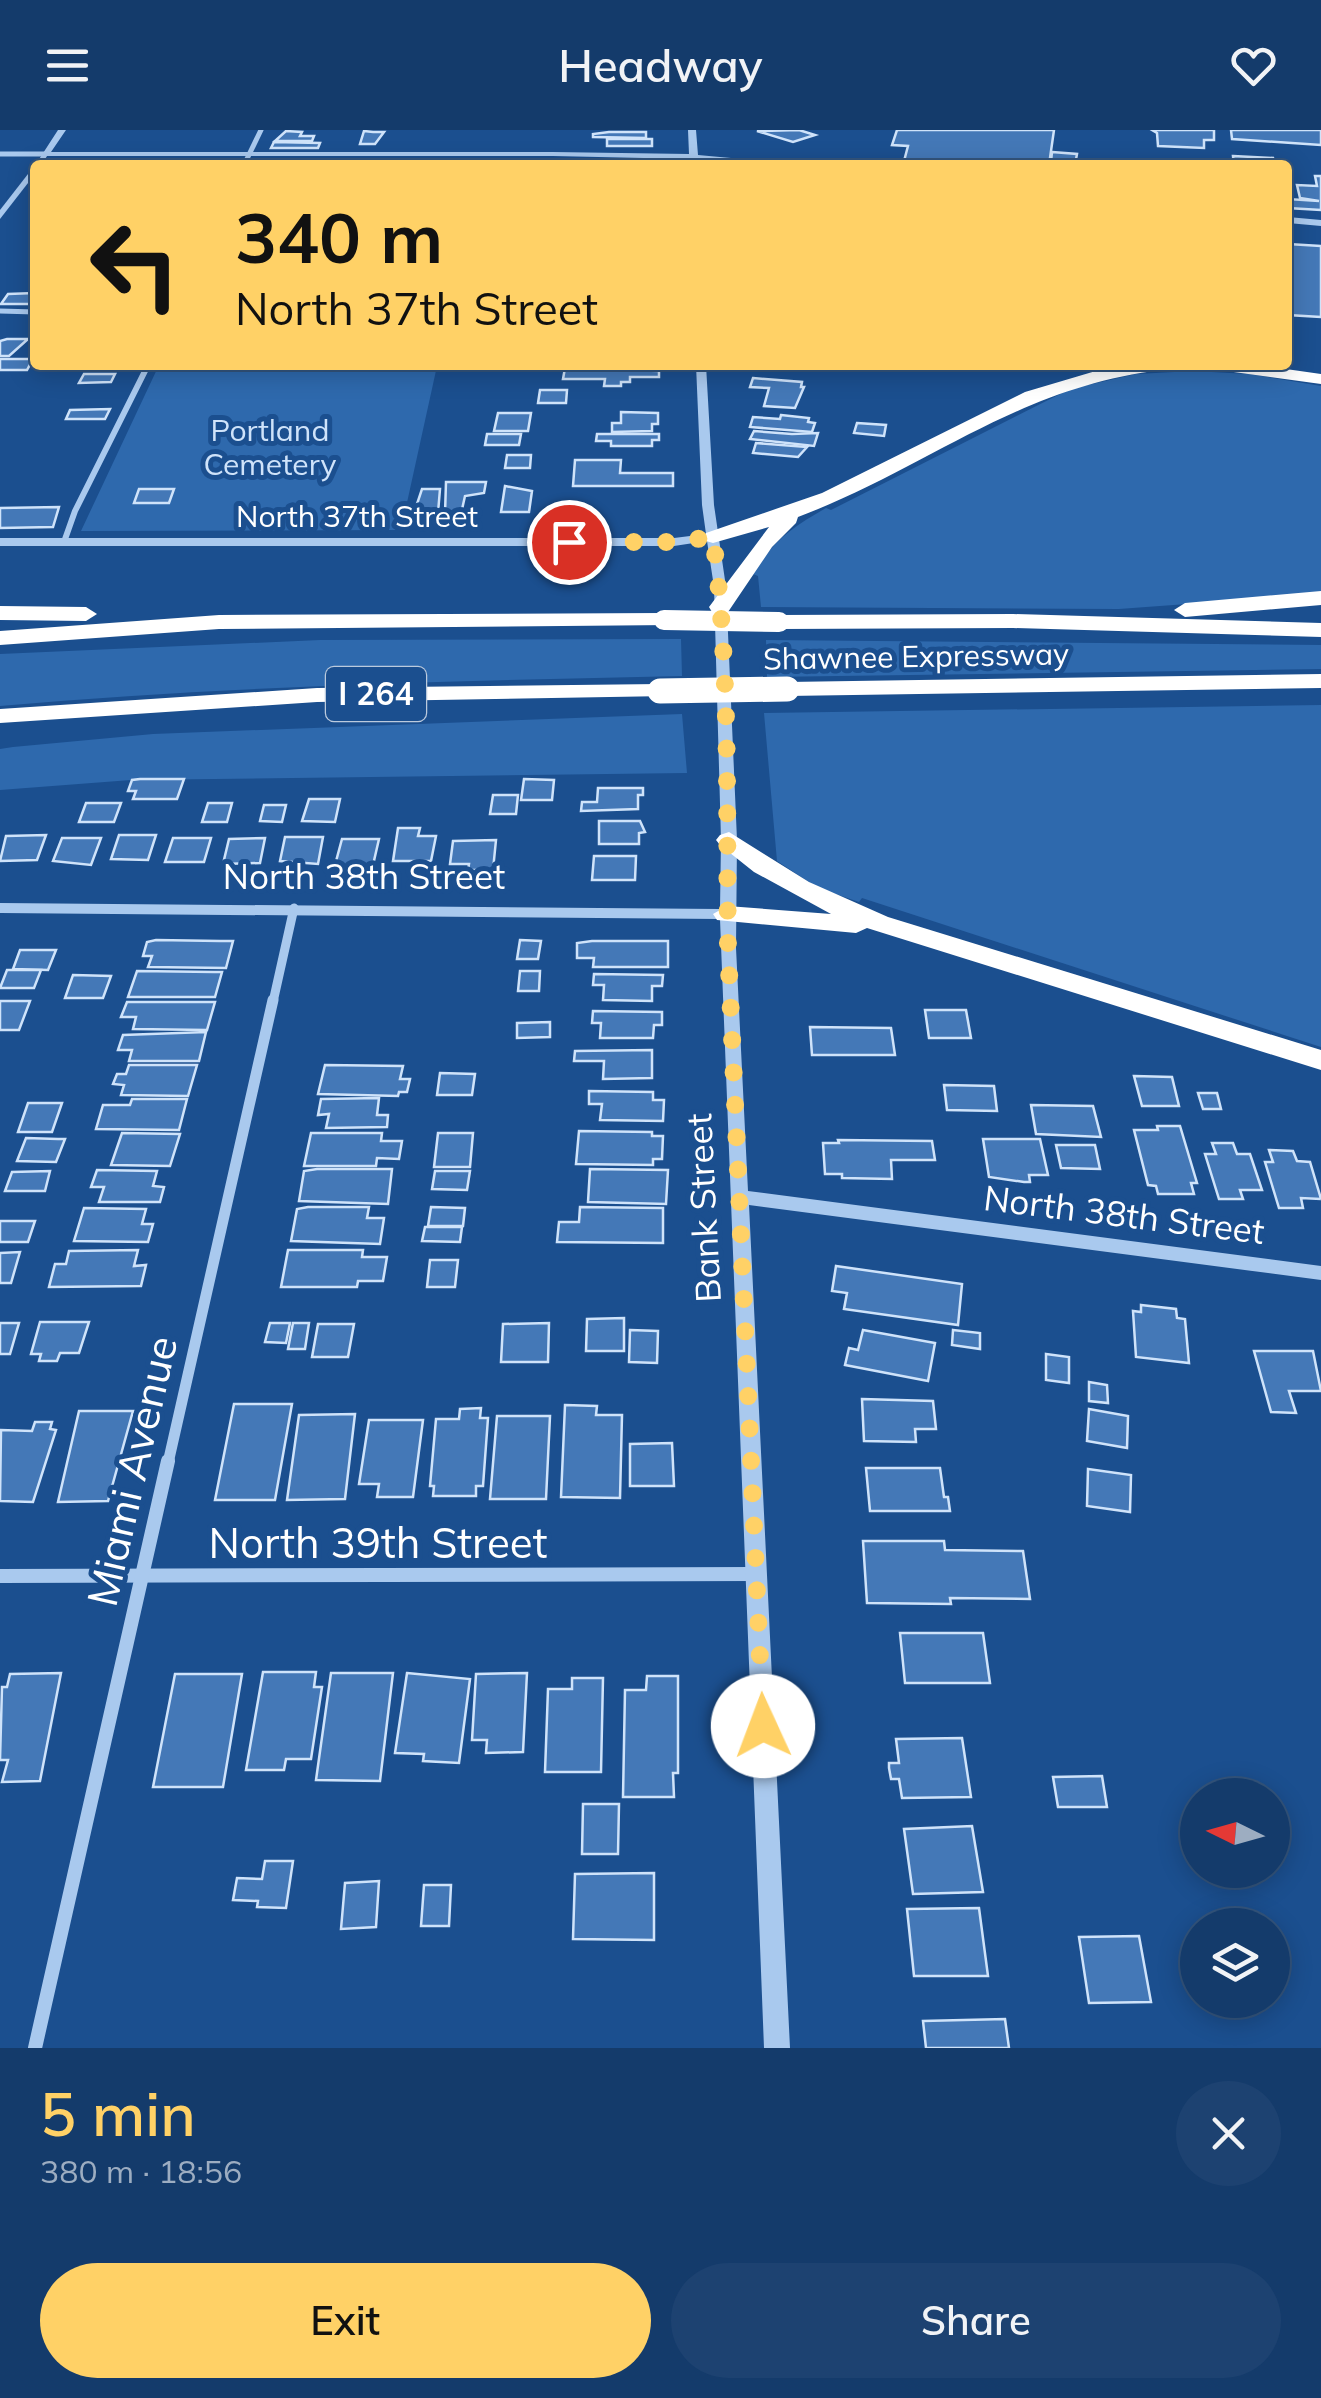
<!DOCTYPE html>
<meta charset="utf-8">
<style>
:root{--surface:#143b6b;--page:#1d4271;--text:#f1f3f6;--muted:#9dadc1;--line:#33557e;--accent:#ffd166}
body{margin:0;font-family:Mulish,sans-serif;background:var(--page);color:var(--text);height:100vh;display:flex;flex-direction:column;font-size:38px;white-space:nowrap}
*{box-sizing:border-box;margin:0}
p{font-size:32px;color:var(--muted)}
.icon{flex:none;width:55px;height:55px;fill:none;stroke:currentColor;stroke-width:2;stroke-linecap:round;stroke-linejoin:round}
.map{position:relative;height:1918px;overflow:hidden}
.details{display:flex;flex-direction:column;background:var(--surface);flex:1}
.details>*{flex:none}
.hud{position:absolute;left:30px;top:30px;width:1262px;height:210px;border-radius:10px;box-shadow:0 5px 25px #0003,0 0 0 2px var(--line);background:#ffd166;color:#111;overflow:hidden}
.needle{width:65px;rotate:275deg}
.buttons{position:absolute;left:1180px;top:1648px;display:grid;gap:20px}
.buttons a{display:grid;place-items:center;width:110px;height:110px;border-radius:50%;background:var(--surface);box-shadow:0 5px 25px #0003,0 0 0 2px var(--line);font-size:50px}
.pin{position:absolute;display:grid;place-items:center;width:85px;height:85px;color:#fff;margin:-42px;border:5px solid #fff;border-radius:50%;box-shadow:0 2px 10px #0007}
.me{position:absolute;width:110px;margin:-55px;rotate:358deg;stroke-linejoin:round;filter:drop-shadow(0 0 8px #0008)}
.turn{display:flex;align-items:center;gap:35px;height:210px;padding:0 40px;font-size:45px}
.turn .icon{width:130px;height:130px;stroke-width:2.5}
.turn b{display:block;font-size:70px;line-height:85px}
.round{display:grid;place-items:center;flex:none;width:105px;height:105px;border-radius:52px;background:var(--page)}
.headline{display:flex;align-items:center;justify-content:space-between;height:170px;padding:0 40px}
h1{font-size:60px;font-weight:600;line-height:75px;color:var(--accent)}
.primary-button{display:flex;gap:20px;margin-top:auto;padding:20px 40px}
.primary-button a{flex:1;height:115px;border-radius:60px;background:var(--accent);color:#111;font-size:40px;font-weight:600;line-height:115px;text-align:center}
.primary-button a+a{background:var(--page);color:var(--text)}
header{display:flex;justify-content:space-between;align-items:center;height:130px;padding:0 40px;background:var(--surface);font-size:45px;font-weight:600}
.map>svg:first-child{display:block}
.green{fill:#2e69ad}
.building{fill:#4478b7;stroke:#cfe3fa;stroke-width:2.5}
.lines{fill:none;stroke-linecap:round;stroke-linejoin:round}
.minor-far4{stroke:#a9c9ee;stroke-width:5}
.minor-far3{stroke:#a9c9ee;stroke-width:6}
.minor-far2{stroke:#a9c9ee;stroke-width:9}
.minor-far1{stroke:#a9c9ee;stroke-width:11}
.minor{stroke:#a9c9ee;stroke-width:14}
.tertiary{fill:#a9c9ee;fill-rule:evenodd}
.motorway{fill:#fff;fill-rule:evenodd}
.motorway-bridge-far1{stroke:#fff;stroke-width:20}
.motorway-bridge{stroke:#fff;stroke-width:25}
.route{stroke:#ffd166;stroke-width:18;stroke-dasharray:0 32.4}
.labels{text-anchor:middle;stroke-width:10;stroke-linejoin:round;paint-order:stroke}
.far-park-label{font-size:30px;fill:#cfe3fa;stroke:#1b4f8f}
.far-street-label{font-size:30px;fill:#fff;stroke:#1b4f8f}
.shield{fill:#1b4f8f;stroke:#bbcadd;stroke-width:2.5}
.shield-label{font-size:32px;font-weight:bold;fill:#fff}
.street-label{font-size:35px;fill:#fff;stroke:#1b4f8f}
.near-street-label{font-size:42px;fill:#fff;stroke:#1b4f8f}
</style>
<header><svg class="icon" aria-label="menu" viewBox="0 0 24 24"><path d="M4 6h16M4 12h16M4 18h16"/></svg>Headway<svg class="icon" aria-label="heart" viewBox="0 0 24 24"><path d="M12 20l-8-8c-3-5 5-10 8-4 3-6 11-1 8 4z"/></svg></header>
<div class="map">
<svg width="1321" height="1918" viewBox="0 0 1321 1918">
<rect width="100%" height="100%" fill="#1b4f8f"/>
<g class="green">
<path d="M674,32v3h-422l1,-2z"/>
<path d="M159,235h519v1h-241l-36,164 -320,1z"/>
<path d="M1193,241l56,3 72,12v208l-202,15 -358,-2 -3,-31 -5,-2c18,-32 41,-48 73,-66l5,2 239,-121 66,-15z"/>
<path d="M681,509l1,37c-228,5 -455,10 -682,30v-52l320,-14z"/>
<path d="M766,510l555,5v24l-554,8z"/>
<path d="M1321,575v342l-459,-149 -3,4 -41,-14 -41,-27 -13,-148z"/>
<path d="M682,584l5,59 -556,7 -131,10v-41l13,-2 140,-13z"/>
</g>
<g class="building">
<path d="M799,0l16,5 -22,7 -36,-11z"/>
<path d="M897,0h157l-5,35h-146l5,-19 -16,-1z"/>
<path d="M1214,0v10h-10v8l-46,-2 -1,-13 -5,-3z"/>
<path d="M1231,0h90v15l-89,-6z"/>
<path d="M286,1l16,1 -2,4h14l-2,5h-37z"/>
<path d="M364,1l9,1h11l-9,12h-15z"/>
<path d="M609,2h37v6l-53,-1v-3z"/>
<rect x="607" y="9" width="45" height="7"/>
<path d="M274,12l46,1 -2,5h-47z"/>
<path d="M1052,22l25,2 -2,11 -24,-3z"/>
<path d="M1233,26l40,2 1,7h-40z"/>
<path d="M1315,46h6v34l-33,-2v-9l31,2 -19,-3 -3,-13 20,1z"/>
<path d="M1288,114l33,2v71l-33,-2z"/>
<path d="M35,163v11h-34l7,-10z"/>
<path d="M7,209h21l-19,17h-9v-15z"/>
<path d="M0,229h33l-6,11h-27z"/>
<path d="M565,238l94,3v6h-29v5h-9v4h-17l1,-7h-42z"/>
<path d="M84,244h31l-4,8 -32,1z"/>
<path d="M753,248l49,4 -1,5h3l-9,21 -31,-2 5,-18 -19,-1z"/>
<path d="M540,260h27l-1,13h-28z"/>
<path d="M110,279l-5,10h-39l4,-9z"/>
<path d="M621,282l37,1v11h-6v7l-40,1v-9h9z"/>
<path d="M498,283h33l-3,18h-34z"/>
<path d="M781,285l28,3 -1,4 7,1 -3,9 -62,-5 3,-10 27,2z"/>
<path d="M857,293l29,2 -2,11 -30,-3z"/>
<path d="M754,301l38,3 26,-1 -4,13 -64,-7z"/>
<path d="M487,304h34l-2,11h-34z"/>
<path d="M597,304h62v6h-7v6h-41v-5h-15z"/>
<path d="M756,313l51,4 -9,10 -45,-4z"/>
<path d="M507,325h24l-1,13h-25z"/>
<path d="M575,330h46l-1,13h53v13h-100z"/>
<path d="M446,352h40l-2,11 -19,3 -4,18h-16z"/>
<path d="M505,356l27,5 -3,21h-28z"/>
<path d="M139,359h35l-5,14h-35z"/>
<path d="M422,359h18l-2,24 -23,-3z"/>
<path d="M59,377l-6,20 -53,1v-20z"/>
<path d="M140,649h44l-7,20h-44l3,-8h-8l4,-11z"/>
<path d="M524,649l30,1 -2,20h-31z"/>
<path d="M598,658h45v7h-5v14l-57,2 1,-9h15z"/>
<path d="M493,665h25l-2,19h-26z"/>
<path d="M309,669h31l-5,23 -33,-1z"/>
<path d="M86,673h35l-7,19h-35z"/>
<path d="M208,673h24l-5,19h-25z"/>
<path d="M264,675h22l-4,17 -22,-1z"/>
<path d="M599,691h41l5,11 -6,1v11h-40z"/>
<path d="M398,698h22l-2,8h18l-5,25h-38z"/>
<path d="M46,705l-9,25 -37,1 6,-25z"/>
<path d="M119,705h37l-8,25 -37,-1z"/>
<path d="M285,707h38l-5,27 -38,-3z"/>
<path d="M62,708h39l-10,27 -38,-4z"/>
<path d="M173,708h38l-7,24h-39z"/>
<path d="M265,708l-5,25 -37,1 6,-25z"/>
<path d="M342,709h37l-6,26h-38z"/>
<path d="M496,710l-3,30h-25l1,-6h-19l3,-23z"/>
<path d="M594,726h42l-1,24h-43z"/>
<path d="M156,810l64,1h13l-7,27 -78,-1 4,-11h-9l4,-14z"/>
<path d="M520,810l21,1 -3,18h-21z"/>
<path d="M592,811h76v26h-75l1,-9h-17v-15z"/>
<path d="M20,820h36l-8,20 -35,-1z"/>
<path d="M7,840h34l-7,18h-34z"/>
<path d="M137,841l77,1h8l-7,25h-87z"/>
<path d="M520,841h20l-1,20h-21z"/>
<path d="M594,844l69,1 -1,11h-10v15l-49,-1 1,-15h-11z"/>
<path d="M73,845l38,1 -8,22h-38z"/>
<path d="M0,871h30l-11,29h-19z"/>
<path d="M127,872h88l-8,28 -74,-1 3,-12h-15z"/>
<path d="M925,880h41l5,28h-42z"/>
<path d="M593,881l69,1v13h-8l-1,13h-53l1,-15h-9z"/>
<path d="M550,892v15l-33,1v-15z"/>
<path d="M810,897l81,1 4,27h-83z"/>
<path d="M206,902l-7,29h-70l3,-11h-14l5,-15z"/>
<path d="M652,920v28l-49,1 1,-18h-30l1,-10z"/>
<path d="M129,935h68l-9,31 -67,-1 3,-10 -11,-1 4,-10h9z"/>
<path d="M325,935l78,1 -3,13h10l-3,13h-8l-1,4 -80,-2z"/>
<path d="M440,943l35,1 -3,21h-35z"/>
<path d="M1134,946l38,1 7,29h-37z"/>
<path d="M944,955l50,1 3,25 -50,-1z"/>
<path d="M589,961l64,1v8h11l-1,21 -63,-1 2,-16h-13z"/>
<path d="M1198,963h19l4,16h-18z"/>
<path d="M379,968l-2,17h11l-1,12 -61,1 3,-14 -11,1 3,-16z"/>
<path d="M132,969h55l-8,31 -83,-1 7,-24h27z"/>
<path d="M28,973h34l-10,29h-34z"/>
<path d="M1031,975l62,1 8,31 -65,-3z"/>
<path d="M1157,996h23l17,57h-6l3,11h-36l-2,-8 -8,-1 -14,-55h24z"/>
<path d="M579,1001l73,1v4h11l-1,23h-9v6l-77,-1z"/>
<path d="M122,1003l58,1 -10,32 -59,-1z"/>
<path d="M311,1003h71l-1,8h21l-3,18 -22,-1 -1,8h-72z"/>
<path d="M438,1003h35l-3,34h-36z"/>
<path d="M26,1008l32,1h7l-9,23 -39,-1z"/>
<path d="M983,1009h57l8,36h-19l1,7h-6l-35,-5z"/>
<path d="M838,1010l94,1 3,19h-44l1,19 -50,-1v-4h-17l-2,-31h16z"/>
<path d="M1212,1013h21l4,11h13l12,36h-22l3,9h-24l-14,-45h11z"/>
<path d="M1056,1015h39l5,24 -39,-1z"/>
<path d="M1269,1020l24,1 4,10 13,1 11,37 -20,-1 2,10h-24l-14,-46h8z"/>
<path d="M317,1039h75l-4,35 -89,-3 5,-30z"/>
<path d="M590,1039l78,1 -2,34 -78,-2z"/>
<path d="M97,1040l60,1 -4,15 11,1 -4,15h-61l5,-15h-13z"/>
<path d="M50,1041l-5,20h-40l7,-19z"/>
<path d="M435,1041h35l-3,19 -35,-1z"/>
<path d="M308,1077h61l-2,11h17l-4,26 -89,-3 6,-32z"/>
<path d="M431,1077l34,1 -2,18h-35z"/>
<path d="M580,1077l83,1v35l-106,-1 2,-20h20z"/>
<path d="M84,1078l62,1 -4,15h11l-5,18 -74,-1z"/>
<path d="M0,1091h35l-7,21h-28z"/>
<path d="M425,1097h37l-2,15 -38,-1z"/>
<path d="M138,1120l-4,16 12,-1 -5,21 -92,1 6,-23h11l3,-13z"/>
<path d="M288,1120h75l-1,7h25l-4,24h-25l-1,6h-76z"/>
<path d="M20,1122l-9,31h-11v-30z"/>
<path d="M430,1130h28l-3,27h-28z"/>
<path d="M836,1136l126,18 -4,41 -114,-16 3,-16 -15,-2z"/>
<path d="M1141,1175l35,4 1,9 8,1 4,44 -53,-6 -3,-46 8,1z"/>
<path d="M624,1188v33h-38l1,-32z"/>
<path d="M40,1192h49l-10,31h-19l-3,8h-18l2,-7h-10z"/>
<path d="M0,1193h19l-9,31h-10z"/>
<path d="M270,1193h20l-4,20 -21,-1z"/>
<path d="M293,1193h16l-4,26h-17z"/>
<path d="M549,1193l-1,39h-47l2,-38z"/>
<path d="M318,1194h36l-6,33h-36z"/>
<path d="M630,1200l28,1 -1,32 -28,-1z"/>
<path d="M863,1200l72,13 -7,38 -83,-16 4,-17 9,2z"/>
<path d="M953,1200l27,3v16l-28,-4z"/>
<path d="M1254,1221h59l8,40h-32l7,22 -25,-1z"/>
<path d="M1046,1224l23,3v26l-23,-3z"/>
<path d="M1089,1252l18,3 1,18 -19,-2z"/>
<path d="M862,1269l71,2 3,28h-21l1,13 -52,-1z"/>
<path d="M234,1274h58l-17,96h-60z"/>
<path d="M565,1275l32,1 -1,9h26l-2,83 -59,-1z"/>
<path d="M481,1278l-1,10h8l-5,68h-7v10h-43l1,-10h-4l6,-67h23l1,-10z"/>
<path d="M1089,1279l39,7 -1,32 -40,-7z"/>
<path d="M79,1281h54l-25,90 -50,1z"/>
<path d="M355,1284l-10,85 -58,1 12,-85z"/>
<path d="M497,1286h53l-4,83h-56z"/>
<path d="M369,1290h54l-10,77h-36l2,-13h-20z"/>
<path d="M35,1292h17l-2,7 6,1 -23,72 -33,-1 1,-71 31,1z"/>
<path d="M672,1313l2,43h-44v-42z"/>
<path d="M866,1338h74l4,29h4l2,14h-80z"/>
<path d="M1088,1339l43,6 -1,37 -43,-6z"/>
<path d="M863,1411h81l1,9 78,1 7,48 -80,-1 1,6 -84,-1z"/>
<path d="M900,1503h83l7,50h-85z"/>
<path d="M263,1542h53l-2,15h8l-11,72h-25l-2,11h-38z"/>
<path d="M61,1543l-21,108 -38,1 6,-22h-8l2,-73h5l3,-13z"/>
<path d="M331,1543h62l-13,108 -64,-1z"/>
<path d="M407,1543l63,6 -11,84 -36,-2 1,-7 -29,-1z"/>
<path d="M527,1543l-4,79 -37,1 1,-13h-15l4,-66z"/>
<path d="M175,1544h67l-19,113h-70z"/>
<path d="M647,1546h31v97h-5l1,24h-51l2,-107h21z"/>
<path d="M572,1548h31l-2,94h-56l3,-83h24z"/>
<path d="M962,1608l9,59 -69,1 -3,-19h-8l-2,-11v-5h10l-3,-24z"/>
<path d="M1102,1646l5,31h-49l-5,-30z"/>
<path d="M583,1674h36l-1,50h-36z"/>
<path d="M972,1696l11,66 -70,2 -9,-65z"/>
<path d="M265,1731h28l-7,47 -29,-1 1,-6 -25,-1 4,-22 25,1z"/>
<path d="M654,1743v67l-81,-1 2,-65z"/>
<path d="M379,1751l-3,46 -35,2 4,-46z"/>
<path d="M424,1755h27l-2,41h-28z"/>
<path d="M979,1778l9,68h-74l-7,-67z"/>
<path d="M1139,1806l12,66 -62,1 -10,-66z"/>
<path d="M1005,1889l4,29h-83l-3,-27z"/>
</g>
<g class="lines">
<g class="minor-far4">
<path d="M0,24h45"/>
<path d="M244,35l17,-35"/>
<path d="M0,181l35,1"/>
</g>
<path class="minor-far3" d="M64,412l11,-31 73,-146"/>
<path class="minor-far2" d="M273,872l21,-94"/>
<path class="minor-far1" d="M168,1333l105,-463"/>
<g class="minor">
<path d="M0,1446l755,-2"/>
<path d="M35,1918l133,-587"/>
</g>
<g class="tertiary">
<path d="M58,0h8l-15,22h502l136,2 -1,-24h8l2,25 109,10 -109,-5v5h-8l-1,-6 -136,-3h-506l-5,8h-6z"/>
<path d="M35,35v9l-35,45v-9z"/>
<path d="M1288,87l33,3v6l-33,-3z"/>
<path d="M696,235h10l8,140 12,82 11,253 -1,108 12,243 573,75v14l-572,-75 41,843h-26l-44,-1129 -720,-6v-10l720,6 1,-69 -7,-253 -7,-46 -33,5h-674v-8h674l32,-4 -4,-29z"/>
</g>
<g class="motorway">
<path d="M1116,235h55l-9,5c-145,17 -234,98 -364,147l-2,6 -24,24 -44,65h-16l-3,-5 60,-80 -56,16 -7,-2 -3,-4 3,-4 116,-40 203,-101z"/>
<path d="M1210,235h48l63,9v10l-102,-14z"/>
<path d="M1321,461v14l-136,12 -11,-7 11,-7z"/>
<path d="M0,476l86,1 11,7 -11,7 -86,-1z"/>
<path d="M664,483l11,7 -3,5 -453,4 -219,16v-14l219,-16z"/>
<path d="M1013,484l308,9v14l-308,-9 -234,1 -11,-7 11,-7z"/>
<path d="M1321,544v14l-534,8 -12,-7 12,-7z"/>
<path d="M660,554l8,2 4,5 -4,5 -351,6 -317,21v-14l317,-21z"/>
<path d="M729,702l80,50 79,35 433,133v20l-454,-142 -11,5 -139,-13 -4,-6 14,-8 104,8 -77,-42 -34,-27 -4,-5 4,-5z"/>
</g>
<path class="motorway-bridge-far1" d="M664,490l115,2"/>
<path class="motorway-bridge" d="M660,561l127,-2"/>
</g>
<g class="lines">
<path class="route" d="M569,412h105l39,-5c18,136 13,274 15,411l35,778"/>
</g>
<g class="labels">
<g class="far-park-label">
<text x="270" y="311">Portland<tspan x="270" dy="34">Cemetery</tspan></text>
</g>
<g class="far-street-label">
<text x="357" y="397">North 37th Street</text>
<text transform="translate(916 527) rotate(-1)" y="10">Shawnee Expressway</text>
</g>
<rect class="shield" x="326" y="537" width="100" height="54" rx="8"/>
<g class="shield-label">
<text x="376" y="575">I 264</text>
</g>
<g class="street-label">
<text x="364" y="759">North 38th Street</text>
<text transform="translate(704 1078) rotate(-93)" y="12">Bank Street</text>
<text transform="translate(1124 1085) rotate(7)" y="12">North 38th Street</text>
</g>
<g class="near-street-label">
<text transform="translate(132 1341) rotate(-77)" y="15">Miami Avenue</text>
<text x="378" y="1428">North 39th Street</text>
</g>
</g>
</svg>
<div class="buttons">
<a><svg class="needle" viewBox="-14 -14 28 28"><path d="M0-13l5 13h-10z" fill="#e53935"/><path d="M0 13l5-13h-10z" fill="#9dadc1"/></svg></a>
<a><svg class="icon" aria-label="layers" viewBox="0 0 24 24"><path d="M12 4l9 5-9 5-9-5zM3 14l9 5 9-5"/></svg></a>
</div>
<div class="pin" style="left:569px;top:412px;background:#d93025"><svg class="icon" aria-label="arrive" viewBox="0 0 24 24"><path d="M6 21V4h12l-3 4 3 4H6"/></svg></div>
<svg class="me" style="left:763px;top:1596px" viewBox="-20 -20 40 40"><circle r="19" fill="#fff"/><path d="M0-13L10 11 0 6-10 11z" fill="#ffd166"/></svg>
<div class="hud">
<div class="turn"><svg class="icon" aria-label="left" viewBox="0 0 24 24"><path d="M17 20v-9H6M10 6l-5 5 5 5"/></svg><div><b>340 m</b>North 37th Street</div></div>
</div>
</div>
<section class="details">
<div class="headline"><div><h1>5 min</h1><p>380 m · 18:56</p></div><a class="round"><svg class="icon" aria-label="close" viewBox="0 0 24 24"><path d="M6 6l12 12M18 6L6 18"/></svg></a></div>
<div class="primary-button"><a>Exit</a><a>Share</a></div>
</section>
